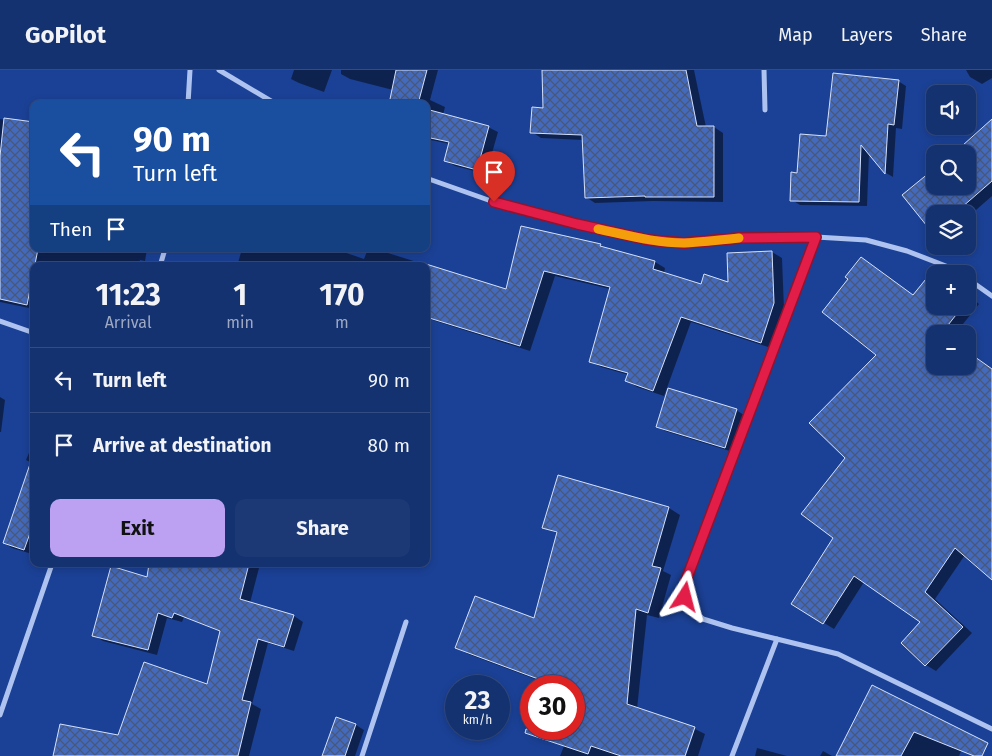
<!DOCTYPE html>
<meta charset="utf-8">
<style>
:root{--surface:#143170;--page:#1d3975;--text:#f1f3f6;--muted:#9da9c3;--line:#334c83;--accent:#bca0f2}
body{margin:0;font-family:"Fira Sans",sans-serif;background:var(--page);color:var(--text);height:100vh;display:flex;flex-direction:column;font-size:19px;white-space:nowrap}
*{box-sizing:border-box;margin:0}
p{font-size:16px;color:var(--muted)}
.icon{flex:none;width:28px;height:28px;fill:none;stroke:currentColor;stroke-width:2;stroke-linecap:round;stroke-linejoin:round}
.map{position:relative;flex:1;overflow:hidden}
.sheet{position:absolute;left:30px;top:192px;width:400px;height:305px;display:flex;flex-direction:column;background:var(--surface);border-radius:10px;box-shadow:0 2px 8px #0003,0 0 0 1px var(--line)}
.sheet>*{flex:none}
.top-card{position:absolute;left:30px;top:30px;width:400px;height:152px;border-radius:10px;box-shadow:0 2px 8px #0003,0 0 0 1px var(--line);background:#1a4fa0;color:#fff;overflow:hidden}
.fabs{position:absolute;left:926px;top:15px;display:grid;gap:10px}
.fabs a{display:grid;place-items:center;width:50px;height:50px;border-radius:10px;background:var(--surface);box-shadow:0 2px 8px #0003,0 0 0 1px var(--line);font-size:25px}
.speed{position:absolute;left:445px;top:605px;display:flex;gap:10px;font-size:25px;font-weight:700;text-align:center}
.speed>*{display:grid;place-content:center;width:65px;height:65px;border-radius:50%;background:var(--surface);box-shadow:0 2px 8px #0003,0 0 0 1px var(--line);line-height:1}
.speed small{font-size:12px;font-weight:400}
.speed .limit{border:8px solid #d22;background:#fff;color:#111}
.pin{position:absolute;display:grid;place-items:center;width:42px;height:42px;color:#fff;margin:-51px -21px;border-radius:50% 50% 50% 0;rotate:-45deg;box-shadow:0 0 5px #0007}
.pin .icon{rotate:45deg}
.me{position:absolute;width:55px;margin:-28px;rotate:9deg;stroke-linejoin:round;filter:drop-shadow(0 0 4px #0008)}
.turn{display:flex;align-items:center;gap:18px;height:105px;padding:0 20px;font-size:22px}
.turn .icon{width:65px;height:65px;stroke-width:2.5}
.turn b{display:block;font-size:35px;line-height:42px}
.then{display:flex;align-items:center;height:48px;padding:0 20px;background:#0003;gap:10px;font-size:19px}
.eta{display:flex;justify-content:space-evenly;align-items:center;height:85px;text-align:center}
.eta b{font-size:30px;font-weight:700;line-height:35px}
.button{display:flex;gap:10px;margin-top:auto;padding:10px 20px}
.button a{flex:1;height:58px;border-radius:10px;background:var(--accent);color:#111;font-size:20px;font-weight:700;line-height:58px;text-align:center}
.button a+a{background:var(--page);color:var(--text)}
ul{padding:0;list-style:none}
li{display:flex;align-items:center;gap:15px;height:65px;padding:0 20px;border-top:1px solid var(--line)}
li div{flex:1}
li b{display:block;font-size:19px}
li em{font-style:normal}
header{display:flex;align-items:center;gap:30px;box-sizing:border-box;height:70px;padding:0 25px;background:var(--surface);border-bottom:1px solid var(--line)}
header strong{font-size:24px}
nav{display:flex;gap:28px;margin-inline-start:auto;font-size:18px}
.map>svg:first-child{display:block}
.shadow{fill:#0007}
.building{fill:url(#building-cross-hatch);stroke:#d5e1fb}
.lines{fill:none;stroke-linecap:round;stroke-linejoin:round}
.street{stroke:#aec3f0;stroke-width:5}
.route-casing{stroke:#92132f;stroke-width:12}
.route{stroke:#e11d48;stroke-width:9}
.slow{stroke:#f59e0b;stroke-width:9}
</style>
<header>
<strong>GoPilot</strong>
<nav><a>Map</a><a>Layers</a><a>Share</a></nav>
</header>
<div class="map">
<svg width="992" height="686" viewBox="0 0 992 686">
<defs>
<pattern id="building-cross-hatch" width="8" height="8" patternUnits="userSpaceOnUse" patternTransform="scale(1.25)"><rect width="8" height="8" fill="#446abd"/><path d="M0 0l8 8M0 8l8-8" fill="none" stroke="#495879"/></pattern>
</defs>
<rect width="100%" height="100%" fill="#1b4196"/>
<g class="shadow">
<path d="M294,0h38l-8,22 -25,-9 -8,-4z"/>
<path d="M341,0h97l-8,30 15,7 -2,8 45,12 10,5 -12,42 -31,-8 -9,-5 4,-17 -24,-5v-35h-36l3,-14 -43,-11 -9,-5z"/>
<path d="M543,0h151l12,57h8l9,6v69l-70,-1 -58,2 -9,-6 -3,-57 -42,-2 -9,-6 12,-23z"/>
<path d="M966,0h26v8l-10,6 -12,-7z"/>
<path d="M898,11l8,5 -4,43 -6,-1 -3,49 -7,-4 -17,-20 -2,53 -67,-1 -8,-5 7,-26 28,-37z"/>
<path d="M0,49l34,4v126h113l-2,12 -5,-1 -2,6h-104v43l-34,-7z"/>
<path d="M992,51v75l-24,21v-3h-33v18l-32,-37 32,-25v16h33v-32h-13z"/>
<path d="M522,157l78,18 9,5 46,12 10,6 -1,5 37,13 28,-2 43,-32 10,6 2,51 -13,39 -80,-26 -27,74 -27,-9 -10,-6 2,-6 -28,-8 -10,-5 19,-73 -55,-13 -25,75 -104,-33v-52h-189l5,-17h93l29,10 4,-10h7l132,41z"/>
<path d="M862,188l52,38 20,-25 5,3h-4v32h33v-11l11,9 -24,30h-20v32h33v-14l24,18v208l-27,-23 -30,44 37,34 -36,38 -10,-6 -24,-22 20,-21 -58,-40 -30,47 -41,-25 41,-66 44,-184 -28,-76z"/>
<path d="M0,327l5,3 -4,32h-1z"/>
<path d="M736,340l8,5 -11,37 -68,-21 -8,-5z"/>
<path d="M34,371v23l-8,-4z"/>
<path d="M558,407l111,31 11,7 -17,56 8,4 -12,43 -12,-3 -10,94 46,47h-123l4,-10 -6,-3 6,-14h10v-43h-33l2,-4 -75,-28 -11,-6 77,-29 24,-85 -14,-7z"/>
<path d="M34,440v39l-2,5 -20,-6 -8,-5z"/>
<path d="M229,494h31l-10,39 44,13 9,6 -9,29 -26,-8 -16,61 9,5 -12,47h-194l64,-19 88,-51 14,-54 -37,-15 -2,5 -15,-4 -10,37 -54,-14 -10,-6 18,-67 108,31z"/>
<path d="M873,616l95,49 -9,21h-122z"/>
<path d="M336,649l20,6 8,5 -9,26h-32z"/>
<path d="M695,659l10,5 -7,22h-12z"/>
<path d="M757,678l30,8h-32z"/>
<path d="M823,681l9,5h-12z"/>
</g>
<g class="building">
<path d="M396,0h31l-9,34h-29z"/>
<path d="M542,0h144l11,56h17v71h-69v-1l-60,2 -3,-63 -52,-2 2,-26 11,1z"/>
<path d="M833,3l66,7 -5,45 -6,-1 -3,50 -24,-29 -2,57 -69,-1 1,-29 6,1 3,-39 26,2z"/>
<path d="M426,39l63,17 -12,44 -33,-9 5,-19 -23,-5z"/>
<path d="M4,48l30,4v127h4l-11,56 -27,-6v-143z"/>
<path d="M992,49v62l-38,33h-19v22l-33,-41 33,-27v18h33v-32h-15z"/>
<path d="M521,156l80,18 -1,2 55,15 -2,8 48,15 3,-10 24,8 -1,-29 45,-2 2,52 -13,40 -80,-26 -28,74 -28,-10 3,-8 -39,-11 21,-75 -66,-16 -24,75 -94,-29v-53l80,25z"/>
<path d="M861,187l52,38 21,-26 5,5h-4v32h28l-22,28h-6v32h33v-14l24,17v211l-37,-32 -30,44 38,35 -38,39 -24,-23 19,-21 -66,-46 -31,48 -32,-20 42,-66 -32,-24 44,-56 -36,-35 67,-68 -54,-43 26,-33 -3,-2z"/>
<path d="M668,318l69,21 -12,39 -69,-21z"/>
<path d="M30,394l4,1v57l-10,28 -21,-7z"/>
<path d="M558,405l111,32 -17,59 9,2 -13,45 -12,-4 -9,95 68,23 -10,29h-64l-30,-10 -3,8 -63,-21 1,-4h48v-43h-17l-102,-38 20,-52 59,22 23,-86 -15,-4z"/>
<path d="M149,494h100l-9,35 54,16 -10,32 -26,-8 -16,61 9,2 -13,54h-185l7,-32 58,11 26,-73 63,22 13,-53 -46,-18 -2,5 -14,-5 -10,37 -56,-14 19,-70 36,11z"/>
<path d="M872,615l116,58 -6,13h-8l-60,-24 -13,24h-65z"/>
<path d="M336,647l20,7 -11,32h-23z"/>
</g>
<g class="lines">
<g class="street">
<path d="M219,0l57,34"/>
<path d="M764,0l1,40"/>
<path d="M188,34l2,-34"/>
<path d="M426,108l68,24 83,22 72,16 35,3 55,-5 77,-1 50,3 41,11 44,17 9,6"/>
<path d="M816,167l-131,346v14l4,10 14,12 29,9 106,26 154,75"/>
<path d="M160,196l5,-17"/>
<path d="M968,209l24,17"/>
<path d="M0,251l34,12"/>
<path d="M0,645l52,-151"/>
<path d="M362,686l44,-134"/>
<path d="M732,686l45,-117"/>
</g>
</g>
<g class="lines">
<g class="route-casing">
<path id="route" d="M494,132l83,22 72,16 35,3 55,-5 77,-1 -131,346v14"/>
</g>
<use href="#route" class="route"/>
<path class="slow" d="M598,159c29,6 57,14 86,14 18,-1 37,-3 55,-5"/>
</g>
</svg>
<div class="fabs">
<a><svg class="icon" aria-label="sound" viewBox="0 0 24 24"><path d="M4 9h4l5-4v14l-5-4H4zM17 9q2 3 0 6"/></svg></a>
<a><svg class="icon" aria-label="search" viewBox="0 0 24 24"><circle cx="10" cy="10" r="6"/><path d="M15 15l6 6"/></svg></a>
<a><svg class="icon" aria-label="layers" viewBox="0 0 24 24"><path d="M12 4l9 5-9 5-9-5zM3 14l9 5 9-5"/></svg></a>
<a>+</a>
<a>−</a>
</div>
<div class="speed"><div>23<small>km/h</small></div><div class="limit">30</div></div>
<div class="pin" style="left:494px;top:132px;background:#d93025"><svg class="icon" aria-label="arrive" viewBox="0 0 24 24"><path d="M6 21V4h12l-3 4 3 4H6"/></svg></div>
<svg class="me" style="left:685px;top:527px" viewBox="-20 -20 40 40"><path d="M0-17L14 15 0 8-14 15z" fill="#e11d48" stroke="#fff" stroke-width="4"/></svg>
<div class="top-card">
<div class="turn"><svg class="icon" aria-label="left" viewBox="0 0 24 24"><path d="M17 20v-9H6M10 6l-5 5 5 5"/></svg><div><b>90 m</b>Turn left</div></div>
<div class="then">Then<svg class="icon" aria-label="arrive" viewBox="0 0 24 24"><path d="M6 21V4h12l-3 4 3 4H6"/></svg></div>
</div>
<section class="sheet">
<div class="eta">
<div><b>11:23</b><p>Arrival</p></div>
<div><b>1</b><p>min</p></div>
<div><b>170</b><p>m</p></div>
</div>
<ul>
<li><svg class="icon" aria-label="left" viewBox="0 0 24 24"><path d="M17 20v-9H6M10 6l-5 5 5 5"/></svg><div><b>Turn left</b></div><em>90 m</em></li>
<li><svg class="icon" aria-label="arrive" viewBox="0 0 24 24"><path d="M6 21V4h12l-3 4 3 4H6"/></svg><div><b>Arrive at destination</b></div><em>80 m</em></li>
</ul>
<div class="button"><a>Exit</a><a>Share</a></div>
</section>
</div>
